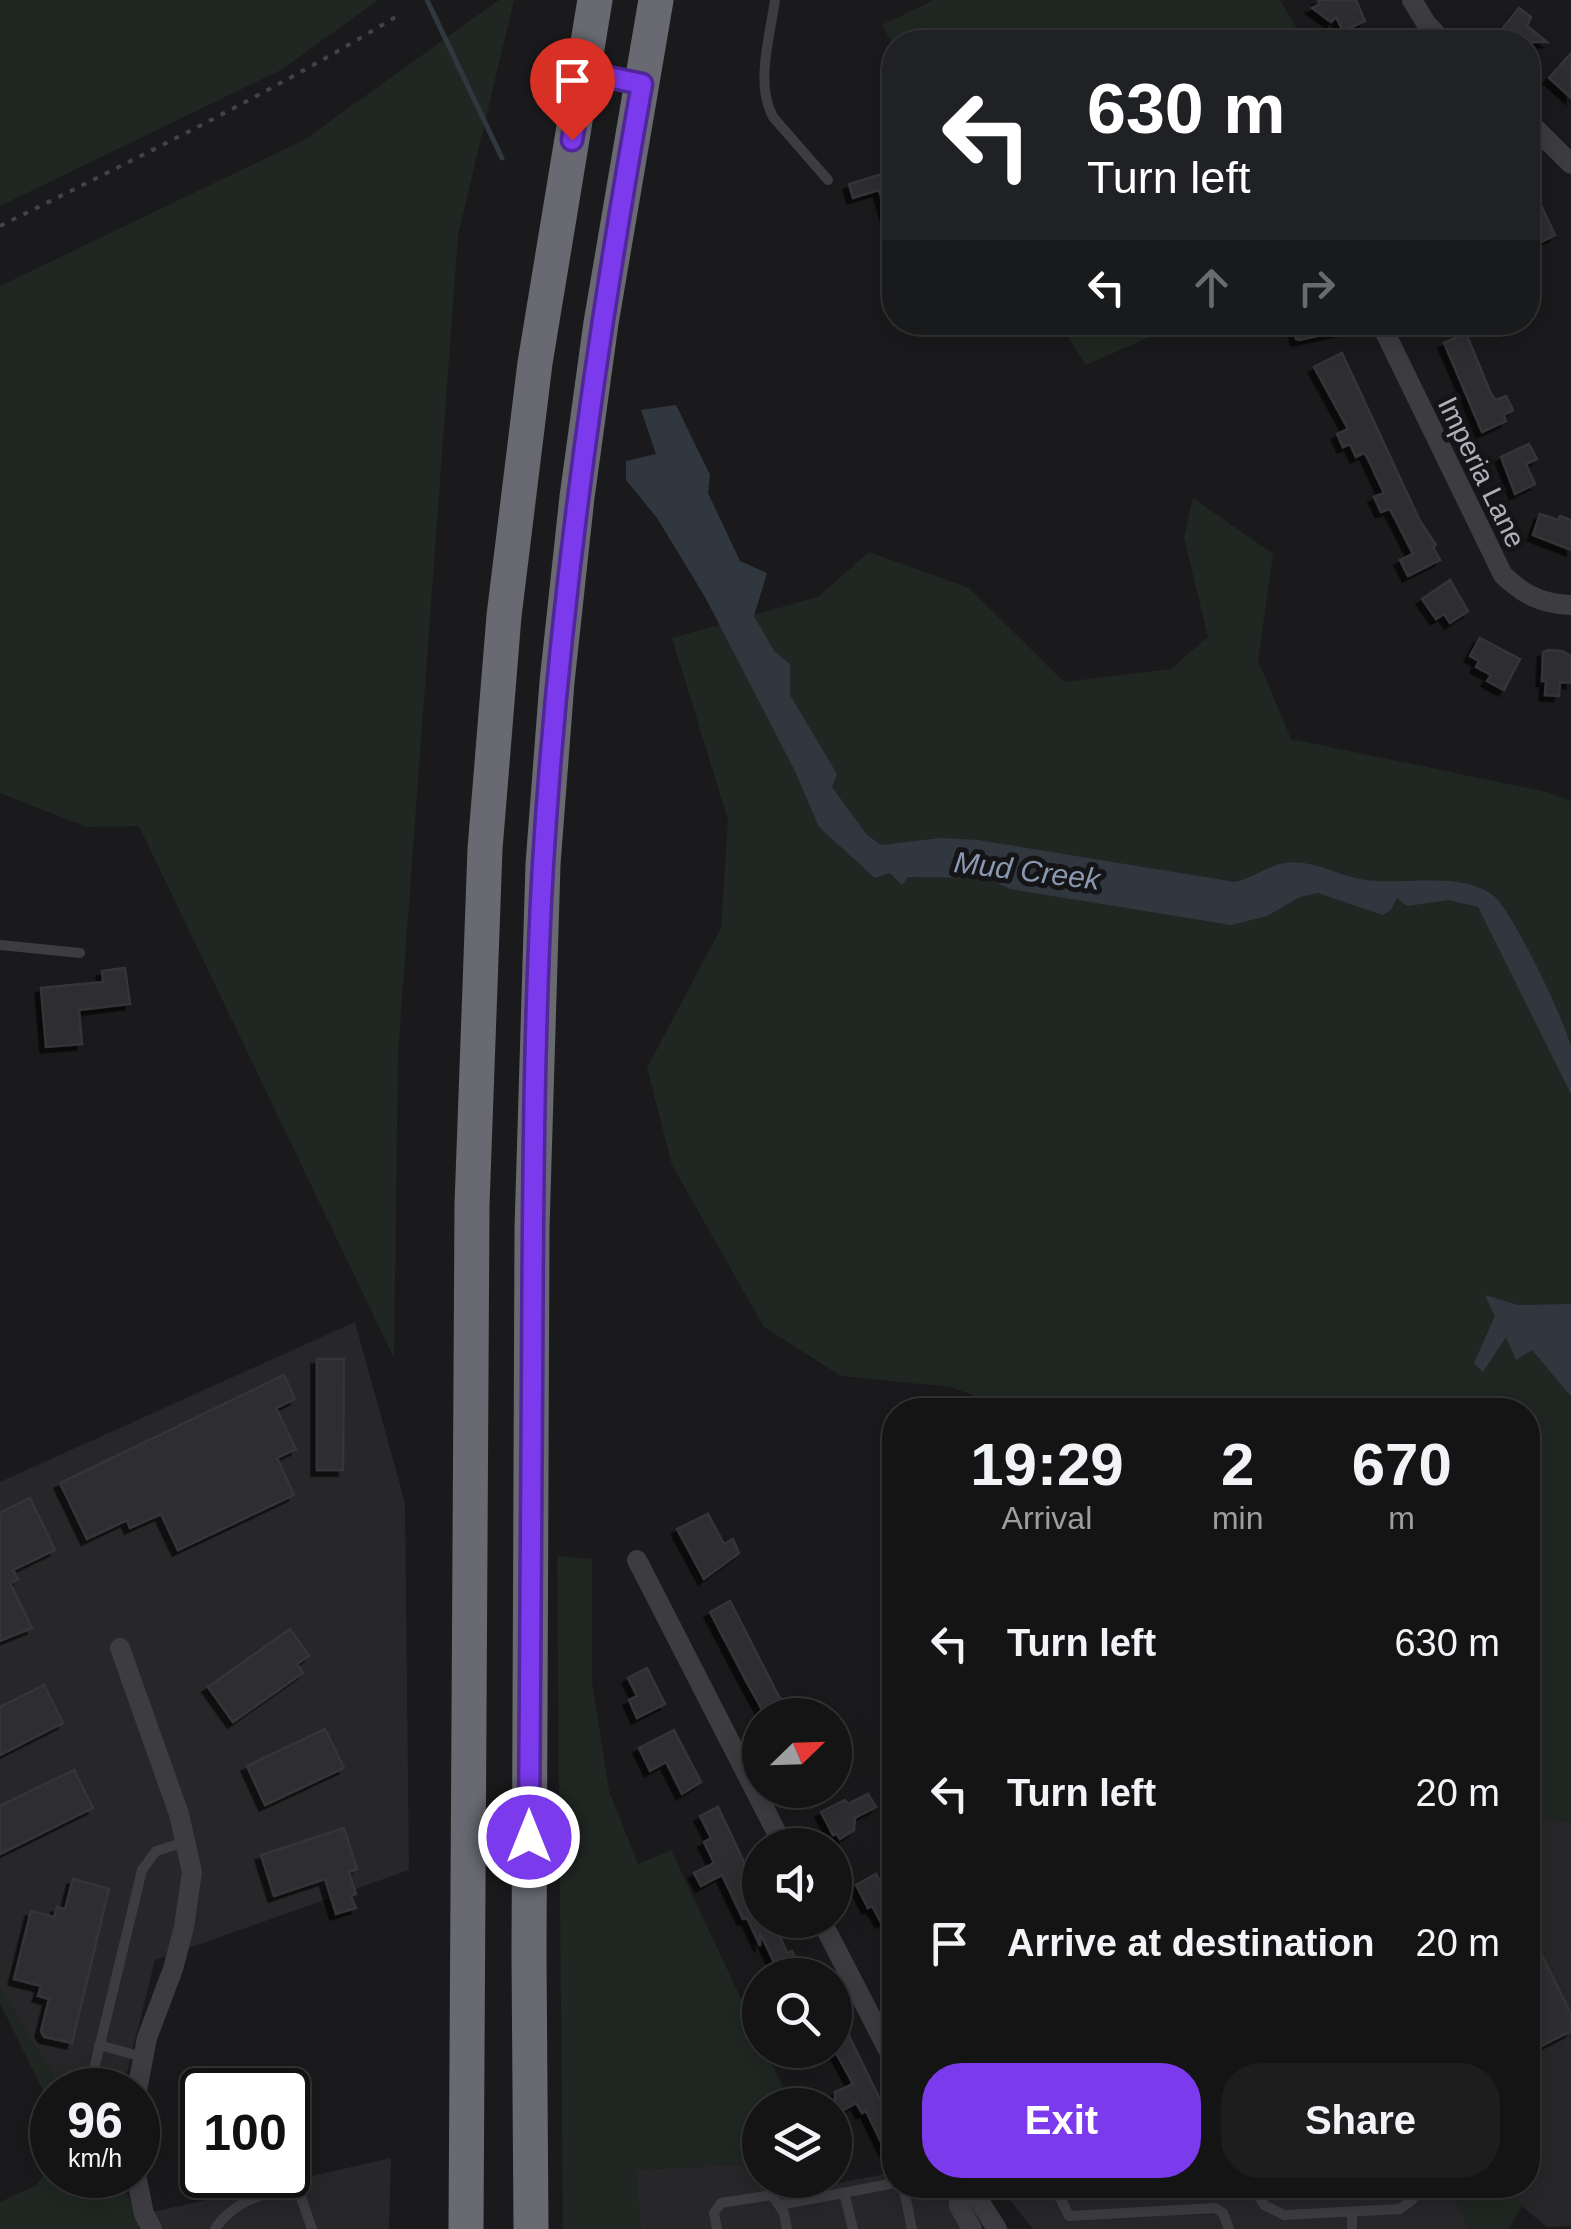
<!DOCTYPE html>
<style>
:root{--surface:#141415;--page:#1d1d1e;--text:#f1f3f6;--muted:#9d9ea0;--line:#333334;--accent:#7c3aed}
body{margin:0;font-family:Helvetica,sans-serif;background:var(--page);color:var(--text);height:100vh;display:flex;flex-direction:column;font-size:38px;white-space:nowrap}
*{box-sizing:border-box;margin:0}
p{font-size:32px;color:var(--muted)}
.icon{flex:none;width:55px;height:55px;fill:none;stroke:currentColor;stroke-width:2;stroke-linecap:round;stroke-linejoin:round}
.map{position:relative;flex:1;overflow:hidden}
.sheet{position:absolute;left:882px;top:1398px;width:658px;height:800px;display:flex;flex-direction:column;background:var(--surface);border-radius:40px;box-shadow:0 5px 25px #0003,0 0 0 2px var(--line)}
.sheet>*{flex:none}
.hud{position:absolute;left:882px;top:30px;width:658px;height:305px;border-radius:40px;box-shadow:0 5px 25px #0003,0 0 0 2px var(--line);background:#202124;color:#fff;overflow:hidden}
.needle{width:65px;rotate:67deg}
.controls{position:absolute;left:742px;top:1698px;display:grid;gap:20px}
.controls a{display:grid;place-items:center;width:110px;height:110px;border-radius:50%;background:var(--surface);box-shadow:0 5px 25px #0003,0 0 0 2px var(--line);font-size:50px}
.speed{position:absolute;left:30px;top:2068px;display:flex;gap:20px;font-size:50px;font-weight:700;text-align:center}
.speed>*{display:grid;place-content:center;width:130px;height:130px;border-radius:50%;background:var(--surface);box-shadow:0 5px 25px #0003,0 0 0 2px var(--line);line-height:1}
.speed small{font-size:25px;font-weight:400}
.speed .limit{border:5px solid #111;border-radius:15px;background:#fff;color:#111}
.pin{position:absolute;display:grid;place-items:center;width:85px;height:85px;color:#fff;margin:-102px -42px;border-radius:50% 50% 50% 0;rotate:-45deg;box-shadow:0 0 10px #0007}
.pin .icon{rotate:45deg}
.me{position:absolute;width:110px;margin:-55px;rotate:0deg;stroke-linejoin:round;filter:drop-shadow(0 0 8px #0008)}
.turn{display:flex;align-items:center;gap:35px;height:210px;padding:0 40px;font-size:45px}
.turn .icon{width:130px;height:130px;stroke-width:2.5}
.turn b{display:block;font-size:70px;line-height:85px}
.lanes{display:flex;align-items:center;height:95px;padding:0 40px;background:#0003;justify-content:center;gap:50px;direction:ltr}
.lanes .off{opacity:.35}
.eta{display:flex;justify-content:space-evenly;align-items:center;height:170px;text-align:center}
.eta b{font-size:60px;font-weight:700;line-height:70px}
.cta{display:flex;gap:20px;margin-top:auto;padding:20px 40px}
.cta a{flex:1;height:115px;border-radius:40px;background:var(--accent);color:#fff;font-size:40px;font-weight:700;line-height:115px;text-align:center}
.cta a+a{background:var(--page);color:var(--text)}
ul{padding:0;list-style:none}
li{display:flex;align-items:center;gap:30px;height:150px;padding:0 40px}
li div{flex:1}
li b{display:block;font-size:38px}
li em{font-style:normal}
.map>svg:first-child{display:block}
.built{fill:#272629}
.green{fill:#202722}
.water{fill:#31373f}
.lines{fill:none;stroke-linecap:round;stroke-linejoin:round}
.stream{stroke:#31373f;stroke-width:5}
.building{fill:#2e2d30;stroke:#353438;stroke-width:2.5;filter:url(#shadow)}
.path{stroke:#424348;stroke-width:4;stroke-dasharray:5 8;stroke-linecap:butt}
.lane{stroke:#3c3c41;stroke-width:10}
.street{stroke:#3c3c41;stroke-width:20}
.highway{stroke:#686971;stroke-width:35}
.route-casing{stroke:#51269a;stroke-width:25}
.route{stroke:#7c3aed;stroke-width:18}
.labels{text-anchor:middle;stroke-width:10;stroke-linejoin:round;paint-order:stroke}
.street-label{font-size:28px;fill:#aeb0ba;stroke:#151517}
.water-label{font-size:30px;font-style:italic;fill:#8a99b1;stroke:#151517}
</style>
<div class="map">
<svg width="1571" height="2229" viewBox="0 0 1571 2229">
<defs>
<filter id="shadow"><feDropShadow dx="-5.5" dy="5.5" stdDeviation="0" flood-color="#0009"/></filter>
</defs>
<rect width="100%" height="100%" fill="#1a1a1c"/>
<g class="built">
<path d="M355,1322l50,181 4,367 -254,90 -28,112 -34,18h-31l-62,-102v-506z"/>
<path d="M1536,1815l35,8v403l-24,1 -25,-21 -10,-21h16v-367z"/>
<path d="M391,2158l-2,71h-237l-8,-15z"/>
<path d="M760,2163v17h24l5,13 106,-21v13h47l21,44h-322l-6,-59z"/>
<path d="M998,2185h450l23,44h-438z"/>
</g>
<g class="green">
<path d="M0,0h378l-97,70 -281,136z"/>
<path d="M499,0h15l-56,235 -60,818 -4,305 -255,-532 -52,1 -87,-34v-507l304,-146z"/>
<path d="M934,0h346l25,42h-410v5l-13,-22z"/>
<path d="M1059,323h123l-96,42z"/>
<path d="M1193,498l80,56 -15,107 33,78 256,53 24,9v1022l-35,-8 -8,3v-408h-516l-61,-23 -110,-11 -77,-49 -92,-162 -25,-97 74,-140 7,-108 -56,-182 146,-41 51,-45 100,36 95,94 107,-13 37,-32 -24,-100z"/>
<path d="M557,1556l35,3v123l17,109 29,73 33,-14 89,189v11h5l27,55h-32v58l-124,7 5,59h-78z"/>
<path d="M0,1988l62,102h-10v19l-52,-106z"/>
<path d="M52,2166v9h63l33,54h-148v-27l35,-16z"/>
<path d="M1448,2185h64l10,21 -13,23h-38z"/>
</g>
<g class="water">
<path d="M676,405l34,70 -2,18 32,68 27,12 -13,43 20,35 16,13v31l47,79 -5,13 35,48 14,10 60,-7 37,2 257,42c18,-4 32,-16 50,-19 25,-4 50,11 74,16 40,8 104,-10 136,18 18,16 71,126 76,150 0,14 0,32 0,47l-93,-187 -29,-7 -42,6 -10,-8 -6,12 -8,5 -65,-22 -18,4 -33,19 -36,9 -221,-36 -24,-11 -78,-1 -6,8 -12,-12 -15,5 -56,-51 -24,-56 -90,-174 -48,-79 -31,-38v-19l30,-7 -15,-44z"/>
<path d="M1485,1295l33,10 53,-1v92l-39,-46 -16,10 -10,-23 -23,35 -9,-9 21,-47z"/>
</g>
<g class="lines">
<path class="stream" d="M427,0l75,158"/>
</g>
<g class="building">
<path d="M1318,0h38l9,21 -22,10 -7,-14 -5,5 -19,-14 8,-4z"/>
<path d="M1519,8l12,9 -4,9 20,16h-30l-16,-12z"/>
<path d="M1571,53v45l-22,-20z"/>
<path d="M895,170v61l-4,1 -12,-42 -26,8 -4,-14z"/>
<path d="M1539,201l16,34 -27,14v-42z"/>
<path d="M1293,322h55l1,7 -50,11 -3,-1z"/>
<path d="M1466,333l25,61 5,6 10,-4 7,14 -9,5 2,6 -24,11 -38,-89z"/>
<path d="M1342,353l78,168 16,24 -3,2 7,13 -32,16 -8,-16 13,-6 -23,-45 -9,3 -7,-15 10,-4 -17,-36 -3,-4 -8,4 -6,-13 -7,3 -6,-13 11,-5 -34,-62z"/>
<path d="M1529,444l8,15 -11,5 9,20 -20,10 -14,-37z"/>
<path d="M1540,514l18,6 2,-4 11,4v30l-38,-15z"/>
<path d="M1450,580l18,31 -18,12 -6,-9 -8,5 -14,-20z"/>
<path d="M1480,638l40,21 -16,31 -17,-9 4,-6 -15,-8 3,-6 -9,-5z"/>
<path d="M1548,650l14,1 9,5v27l-11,-1 -1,14 -14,-1 1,-14h-4l1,-29z"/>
<path d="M125,968l5,36 -51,6 3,34 -36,3 -5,-59 62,-6 -1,-11z"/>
<path d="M317,1359h27l-1,111h-26z"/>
<path d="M284,1375l11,24 -19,9 20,41 -19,9 17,37 -116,55 -17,-36 -31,14 -3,-8 -40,19 -27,-56z"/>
<path d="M30,1498l25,52 -42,20 5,9 -8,4 22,45 -32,13v-128z"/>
<path d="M708,1514l16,30 9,-5 6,14 -35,26 -27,-50z"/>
<path d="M730,1601l46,90 14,24h-25l-20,-36 -35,-67z"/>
<path d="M290,1629l19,27 -12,8 6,9 -70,49 -25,-35z"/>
<path d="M647,1668l18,36 -28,14 -8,-18 8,-4 -9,-18z"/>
<path d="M44,1685l19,38 -63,32v-48z"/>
<path d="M325,1729l19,39 -79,37 -18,-39z"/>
<path d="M674,1730l27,52 -19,12 -16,-32 -16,9 -11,-23z"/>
<path d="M74,1770l19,38 -93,46v-48z"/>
<path d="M868,1794l8,13 -21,11 -1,12 -14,9 -3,-5 -4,1 -12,-23 24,-12 3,4z"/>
<path d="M718,1807l36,76 6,17v20h13l14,33 5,-2 12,24h-24l-20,-42v13l-13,-28 -4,1 -21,-44 -21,11 -7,-13 20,-10 -10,-21 7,-4 -11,-22z"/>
<path d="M344,1828l13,41 -8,3 7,22 -5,2 5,12 -20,6 -11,-35 -51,17 -13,-41z"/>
<path d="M876,1874l19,34v7l-14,7 -9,-16 -4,2 -12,-23z"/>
<path d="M73,1879l36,10 -37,154 -28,-6 -3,-6 8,-32 -11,-3 3,-10 -27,-7 17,-68 23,6 3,-10 8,2z"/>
<path d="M1528,1927l43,87v17l-43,22z"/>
<path d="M835,2007l56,115 4,-2v51l-29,-60 -4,2 -6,-10 -21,12v-23l18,-8 -18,-33z"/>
</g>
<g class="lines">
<path class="path" d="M0,226c135,-67 269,-132 397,-210"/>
<g class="lane">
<path d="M775,0c-5,36 -20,84 -2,117l55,63"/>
<path d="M590,74l47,9"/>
<path d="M0,945l80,8"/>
<path d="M99,2045l44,12"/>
<path d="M89,2090l53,-220 14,-19 29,-9"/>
<path d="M903,2185l9,44"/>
<path d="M1054,2185l15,31 146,-8 8,5 6,16"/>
<path d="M1253,2185l11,20 20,10 116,-6 13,-10 -1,-14"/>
<path d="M844,2193l9,36"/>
<path d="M780,2205l115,-22"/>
<path d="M215,2229c14,-24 59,-47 86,-32l11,32"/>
<path d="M717,2229l-3,-16 7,-10 51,-8 12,18 3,16"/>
<path d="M1352,2229v-16"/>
</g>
<g class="street">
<path d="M1412,0l14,23 17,19"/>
<path d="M1528,121l43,43"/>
<path d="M1380,322l123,253c21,20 39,29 68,30"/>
<path d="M637,1560l146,285"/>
<path d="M120,1648l59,166 13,58 -8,55 -11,42 -26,69 -10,52"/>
<path d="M821,1920l74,143"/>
<path d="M136,2175l8,39 8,15"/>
<path d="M959,2185v21l13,23"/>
<path d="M960,2187l16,9 21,33"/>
</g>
<g class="highway">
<path d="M466,2229l6,-1024 13,-356 19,-233 31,-253 60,-363"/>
<path d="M531,2229l-2,-274 3,-727 11,-364 14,-182 20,-185 24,-174 55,-323"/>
</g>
</g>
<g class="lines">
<g class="route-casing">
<path id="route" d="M529,1837c0,-151 2,-301 3,-451 1,-174 1,-348 11,-522 16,-262 53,-522 99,-780l-58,-12 -12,68"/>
</g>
<use href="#route" class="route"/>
</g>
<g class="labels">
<g class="street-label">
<text transform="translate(1482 472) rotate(64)" y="10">Imperia Lane</text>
</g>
<g class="water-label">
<text transform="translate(1027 871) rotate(7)" y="10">Mud Creek</text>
</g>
</g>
</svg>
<div class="controls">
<a><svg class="needle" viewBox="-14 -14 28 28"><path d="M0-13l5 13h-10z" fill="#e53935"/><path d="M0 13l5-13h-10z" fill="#9d9ea0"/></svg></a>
<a><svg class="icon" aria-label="sound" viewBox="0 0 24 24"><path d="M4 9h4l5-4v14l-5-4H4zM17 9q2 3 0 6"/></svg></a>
<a><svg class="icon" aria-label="search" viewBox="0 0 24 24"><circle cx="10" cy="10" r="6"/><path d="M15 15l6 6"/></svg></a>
<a><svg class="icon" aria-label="layers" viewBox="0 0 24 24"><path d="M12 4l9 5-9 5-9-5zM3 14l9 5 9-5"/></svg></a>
</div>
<div class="speed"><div>96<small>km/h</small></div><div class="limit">100</div></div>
<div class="pin" style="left:572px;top:140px;background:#d93025"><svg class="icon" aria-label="arrive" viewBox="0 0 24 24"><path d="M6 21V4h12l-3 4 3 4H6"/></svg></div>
<svg class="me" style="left:529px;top:1837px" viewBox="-20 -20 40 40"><circle r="17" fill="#7c3aed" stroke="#fff" stroke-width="3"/><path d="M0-11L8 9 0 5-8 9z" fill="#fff"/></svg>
<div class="hud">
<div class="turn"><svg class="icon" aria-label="left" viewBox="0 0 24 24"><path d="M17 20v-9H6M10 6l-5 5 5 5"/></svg><div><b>630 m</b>Turn left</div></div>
<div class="lanes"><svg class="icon" aria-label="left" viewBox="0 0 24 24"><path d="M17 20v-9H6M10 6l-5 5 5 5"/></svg><svg class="icon off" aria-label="ahead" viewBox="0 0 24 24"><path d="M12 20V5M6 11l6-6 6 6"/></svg><svg class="icon off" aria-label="right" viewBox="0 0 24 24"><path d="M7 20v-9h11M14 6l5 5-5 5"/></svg></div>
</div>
<section class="sheet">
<div class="eta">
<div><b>19:29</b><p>Arrival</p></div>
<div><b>2</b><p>min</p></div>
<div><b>670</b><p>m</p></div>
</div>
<ul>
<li><svg class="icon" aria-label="left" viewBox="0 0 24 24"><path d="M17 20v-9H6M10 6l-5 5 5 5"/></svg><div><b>Turn left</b></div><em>630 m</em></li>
<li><svg class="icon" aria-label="left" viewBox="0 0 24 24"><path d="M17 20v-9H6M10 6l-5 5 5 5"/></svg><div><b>Turn left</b></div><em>20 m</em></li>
<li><svg class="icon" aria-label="arrive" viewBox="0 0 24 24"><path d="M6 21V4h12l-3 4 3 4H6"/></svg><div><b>Arrive at destination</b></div><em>20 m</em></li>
</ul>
<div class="cta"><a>Exit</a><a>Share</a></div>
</section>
</div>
